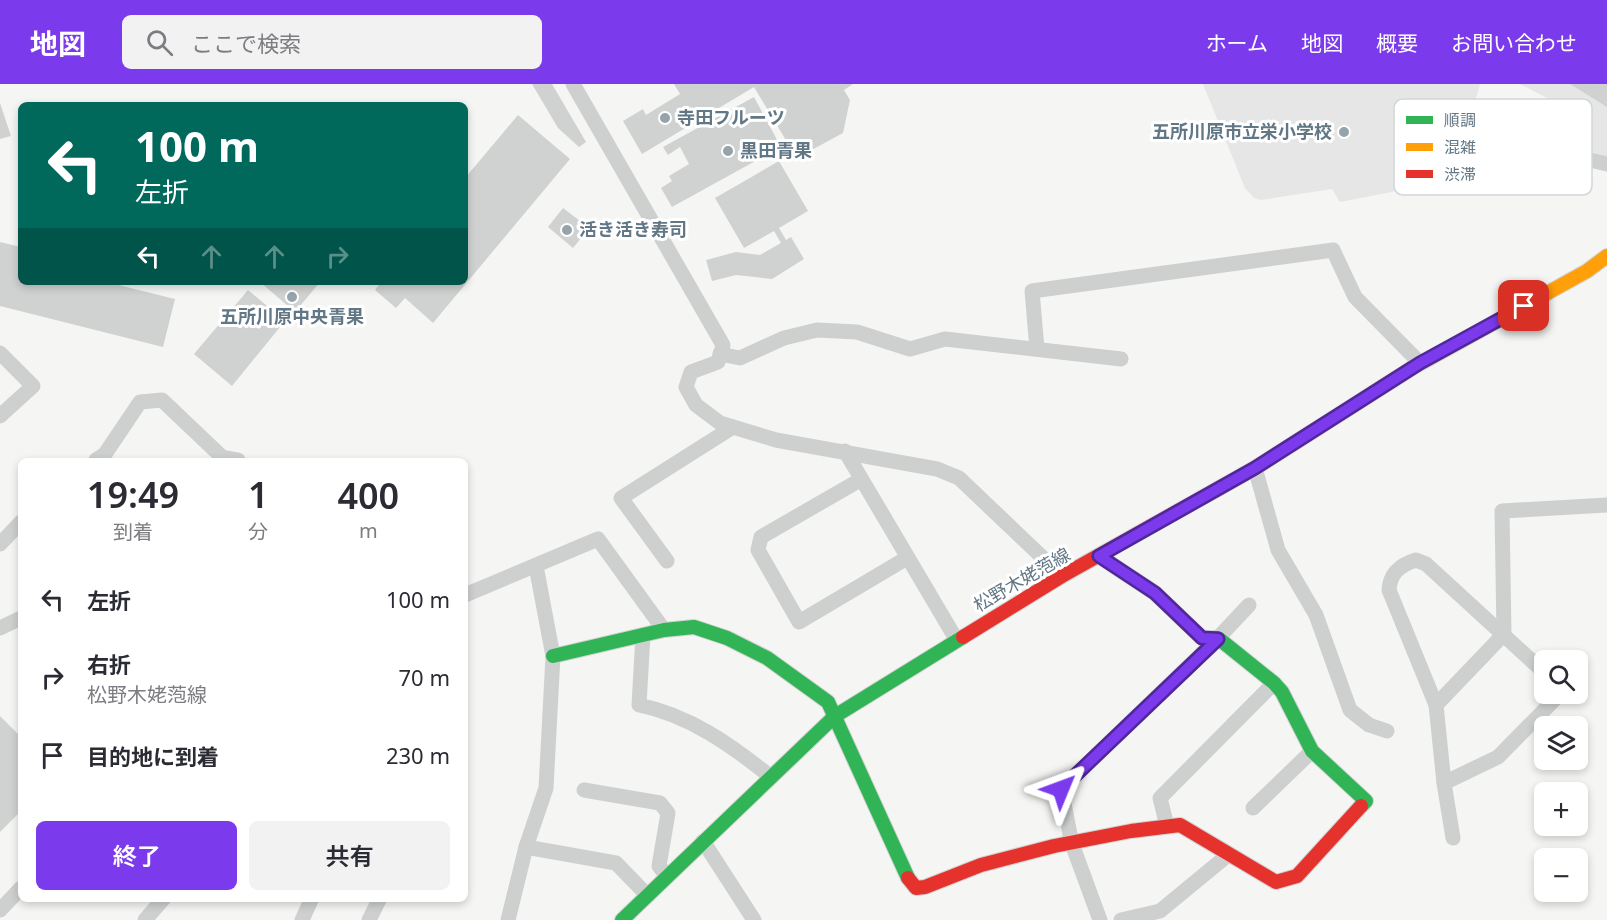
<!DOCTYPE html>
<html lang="ja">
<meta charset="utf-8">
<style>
:root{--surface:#fff;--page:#f2f2f3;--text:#2b2b33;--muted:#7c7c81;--accent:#7c3aed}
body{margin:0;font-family:"Noto Sans","Noto Sans JP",sans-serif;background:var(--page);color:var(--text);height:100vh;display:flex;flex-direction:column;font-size:22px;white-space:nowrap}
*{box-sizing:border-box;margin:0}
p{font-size:20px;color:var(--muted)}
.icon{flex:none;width:33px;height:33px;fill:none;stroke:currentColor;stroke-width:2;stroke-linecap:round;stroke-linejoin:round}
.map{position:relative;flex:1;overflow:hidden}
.drawer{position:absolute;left:18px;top:374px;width:450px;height:444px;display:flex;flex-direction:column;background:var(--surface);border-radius:9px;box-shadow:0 3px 9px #0003}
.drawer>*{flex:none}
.guide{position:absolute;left:18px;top:18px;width:450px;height:183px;border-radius:9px;box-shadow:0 3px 9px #0003;background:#00695c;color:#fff;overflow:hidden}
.fabs{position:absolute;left:1534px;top:566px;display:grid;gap:12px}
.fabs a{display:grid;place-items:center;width:54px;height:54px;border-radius:9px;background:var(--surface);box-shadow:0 3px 9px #0003;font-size:30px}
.pin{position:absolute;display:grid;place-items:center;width:51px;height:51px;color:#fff;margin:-26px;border-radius:12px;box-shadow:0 3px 9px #0006}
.me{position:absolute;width:66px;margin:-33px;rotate:46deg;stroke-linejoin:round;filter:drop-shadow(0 0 4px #0008)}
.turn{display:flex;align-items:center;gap:21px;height:126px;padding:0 18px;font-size:27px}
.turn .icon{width:78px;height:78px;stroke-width:2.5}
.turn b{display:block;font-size:42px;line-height:51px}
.lanes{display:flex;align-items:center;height:57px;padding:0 18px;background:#0003;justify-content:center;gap:30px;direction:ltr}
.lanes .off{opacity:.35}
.eta{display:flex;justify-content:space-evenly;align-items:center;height:102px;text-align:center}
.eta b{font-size:36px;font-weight:600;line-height:42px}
.button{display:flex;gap:12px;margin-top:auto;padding:12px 18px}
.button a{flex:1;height:69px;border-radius:9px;background:var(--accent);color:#fff;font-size:24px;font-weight:600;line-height:69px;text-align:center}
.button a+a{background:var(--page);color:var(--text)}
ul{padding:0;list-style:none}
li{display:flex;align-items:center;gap:18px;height:78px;padding:0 18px}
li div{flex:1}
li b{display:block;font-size:22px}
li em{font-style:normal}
header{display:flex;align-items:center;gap:36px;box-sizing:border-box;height:84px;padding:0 30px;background:var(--accent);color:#fff}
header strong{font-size:28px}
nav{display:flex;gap:33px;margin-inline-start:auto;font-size:21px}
.search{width:420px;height:54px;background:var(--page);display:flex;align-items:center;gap:15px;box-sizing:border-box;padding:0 21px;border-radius:9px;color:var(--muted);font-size:22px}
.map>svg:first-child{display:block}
.built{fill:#e5e6e5}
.building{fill:#d0d2d2}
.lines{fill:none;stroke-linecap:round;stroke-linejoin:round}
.fast-casing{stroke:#d1d3d3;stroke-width:16}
.slow-casing{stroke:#d1d3d3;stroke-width:16}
.jam-casing{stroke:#d1d3d3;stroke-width:16}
.street{stroke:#ced0d0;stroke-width:15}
.fast{stroke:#30b455;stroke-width:14}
.slow{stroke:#ff9f0a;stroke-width:14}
.jam{stroke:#e5322d;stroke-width:14}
.route-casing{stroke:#51269a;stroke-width:15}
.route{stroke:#7c3aed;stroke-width:10}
.poi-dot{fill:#95a3ac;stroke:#fff;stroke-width:2}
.labels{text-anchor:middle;stroke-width:6;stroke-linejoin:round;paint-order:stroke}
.poi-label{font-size:18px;font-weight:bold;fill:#627785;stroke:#fff;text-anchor:start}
.street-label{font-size:18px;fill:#627785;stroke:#fff}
.key{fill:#fff;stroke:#d0d6da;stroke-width:1.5}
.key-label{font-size:16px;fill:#627785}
</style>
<header>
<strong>地図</strong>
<div class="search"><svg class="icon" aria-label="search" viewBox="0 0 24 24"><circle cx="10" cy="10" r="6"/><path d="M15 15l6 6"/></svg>ここで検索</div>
<nav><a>ホーム</a><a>地図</a><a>概要</a><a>お問い合わせ</a></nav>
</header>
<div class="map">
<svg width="1607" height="836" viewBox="0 0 1607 836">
<rect width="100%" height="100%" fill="#f5f5f3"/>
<g class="built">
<path d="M1203,0h277l-27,96 -113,22 -8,-13 -71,11 -7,-2 -9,-10z"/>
<path d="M1520,0h87v73l-18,-5v-32z"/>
</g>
<g class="building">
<path d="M532,0h20l34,58 -7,5 -21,-19z"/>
<path d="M674,0h179l-9,6 6,10 -7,33 -35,19h-15l-39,-65 -112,67 -19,-33 20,-12 3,6 34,-21z"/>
<path d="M1570,0h37v23z"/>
<path d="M754,13l27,50 -109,60 -11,-19 11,-7 -3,-5 20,-12 -9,-17 -12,8 -5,-8z"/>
<path d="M0,19l11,33 -11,3z"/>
<path d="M518,31l52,44 -137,164 -28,-25 -9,10 -21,-18 6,-8h84v-104z"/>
<path d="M779,77l29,50 -29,17 7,12 5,-3 13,22 -32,20 -36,-4 -24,6 -6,-21 30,-8 24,3 21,-12 -7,-12 -30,17 -29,-50z"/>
<path d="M563,124l17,13 -4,5 9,7 -12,15 -25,-21z"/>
<path d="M0,158l21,5v35h85l69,17 -12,48 -163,-41z"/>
<path d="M260,198h60l-25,30z"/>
<path d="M248,206l37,31 -53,65 -38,-32z"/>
<path d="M0,632l21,21v74l-21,21z"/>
</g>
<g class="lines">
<g class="fast-casing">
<g id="fast">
<path d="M1099,472l56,37 47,45h16l56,45 8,9 30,59 54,50 -5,5"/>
<path d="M553,572l111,-26 30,-3 33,11 40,20 61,44 80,176"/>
<path d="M622,836l213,-204 128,-79"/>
</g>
</g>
<g class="slow-casing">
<path id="slow" d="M1412,284l175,-97 20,-15"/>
</g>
<g class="jam-casing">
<g id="jam">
<path d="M963,553l99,-61 193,-108 157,-100"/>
<path d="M908,794l8,10 9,-1 56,-22 73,-19 77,-15 49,-6 96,57 21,-6 64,-70"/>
</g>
</g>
<g class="street">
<path d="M573,0l150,261 -5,17 -27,10 -5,15 10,18 24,18 56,17 161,29 22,9 103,98"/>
<path d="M1517,89l6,-13 28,-9 56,13"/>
<path d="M1037,265l-5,-58 301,-41 22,47 65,66"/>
<path d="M0,269l33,33 -33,30"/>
<path d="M720,270l20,4 44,-20 33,-8 40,2 53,17 35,-10 176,20"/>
<path d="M845,367l111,188"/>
<path d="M96,376l9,-6 35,-52 22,-2 60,57 16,3"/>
<path d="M1255,384l23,82 38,65 34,95 19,15 18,6"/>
<path d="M860,396l-99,57 -3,13 41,72 108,-64"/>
<path d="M0,460l21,-22"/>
<path d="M667,477l-46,-63 112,-71"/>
<path d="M465,511l133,-56 66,91"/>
<path d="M0,544l21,-10"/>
<path d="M643,551l-4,70c50,10 92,40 132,72"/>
<path d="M1545,589l-119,-109 -10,-4c-16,5 -26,13 -27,30l47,115 8,78 54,-26 63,-64"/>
<path d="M1436,621l68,-71 -2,-123 105,-6"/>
<path d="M1444,699l9,55"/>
<path d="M584,706l76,13 8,10 -9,53 8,10"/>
<path d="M1253,724l59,-57"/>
<path d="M1167,742l-7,-28 114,-115"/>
<path d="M703,757l51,79"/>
<path d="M526,763l90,16 31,32"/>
<path d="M0,826l21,-22"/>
<path d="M145,836l19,-22"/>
<path d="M302,836l10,-22"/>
<path d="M369,836l11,-22"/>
<path d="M508,836l18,-73 20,-59 7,-132 -17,-90"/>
<path d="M1100,836l-28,-76 -11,-55 157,-151 31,-33"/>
<path d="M1121,836l39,-9 68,-56"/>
</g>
<use href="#fast" class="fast"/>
<use href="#slow" class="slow"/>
<use href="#jam" class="jam"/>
</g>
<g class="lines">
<g class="route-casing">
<path id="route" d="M1061,705l157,-150 -16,-1 -47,-45 -56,-37 156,-88 165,-105 104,-57"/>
</g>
<use href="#route" class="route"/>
</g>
<g class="poi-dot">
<circle cx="665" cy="34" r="6"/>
<circle cx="1344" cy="48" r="6"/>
<circle cx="728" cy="67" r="6"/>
<circle cx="567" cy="146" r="6"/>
<circle cx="292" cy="213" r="6"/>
</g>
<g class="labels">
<g class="poi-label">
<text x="677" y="40">寺田フルーツ</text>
<text x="1332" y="54" text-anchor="end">五所川原市立栄小学校</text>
<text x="740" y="73">黒田青果</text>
<text x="579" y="152">活き活き寿司</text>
<text x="292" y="239" text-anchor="middle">五所川原中央青果</text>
</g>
<g class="street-label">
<text transform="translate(1022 496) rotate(-30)" y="6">松野木姥萢線</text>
</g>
</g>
<rect x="1394" y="15" width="198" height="96" rx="9" class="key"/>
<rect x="1406" y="32" width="27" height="8" fill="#30b455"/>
<rect x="1406" y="59" width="27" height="8" fill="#ff9f0a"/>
<rect x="1406" y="86" width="27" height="8" fill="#e5322d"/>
<g class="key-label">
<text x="1444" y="42">順調</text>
<text x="1444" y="69">混雑</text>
<text x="1444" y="96">渋滞</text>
</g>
</svg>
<div class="fabs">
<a><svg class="icon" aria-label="search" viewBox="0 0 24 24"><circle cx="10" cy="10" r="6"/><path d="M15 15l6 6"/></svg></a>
<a><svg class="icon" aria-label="layers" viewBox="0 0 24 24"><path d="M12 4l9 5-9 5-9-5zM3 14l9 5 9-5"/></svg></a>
<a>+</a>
<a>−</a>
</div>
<div class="pin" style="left:1524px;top:222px;background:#d93025"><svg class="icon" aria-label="arrive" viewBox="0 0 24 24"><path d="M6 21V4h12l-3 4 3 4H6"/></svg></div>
<svg class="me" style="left:1061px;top:705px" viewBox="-20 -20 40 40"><path d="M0-17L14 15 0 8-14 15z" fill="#7c3aed" stroke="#fff" stroke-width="4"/></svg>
<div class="guide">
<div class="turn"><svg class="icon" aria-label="left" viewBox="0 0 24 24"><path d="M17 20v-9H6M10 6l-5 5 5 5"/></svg><div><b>100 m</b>左折</div></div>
<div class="lanes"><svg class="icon" aria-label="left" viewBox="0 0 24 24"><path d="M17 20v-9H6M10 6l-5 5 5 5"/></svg><svg class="icon off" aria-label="ahead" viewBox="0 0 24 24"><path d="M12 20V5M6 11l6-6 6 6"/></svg><svg class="icon off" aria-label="ahead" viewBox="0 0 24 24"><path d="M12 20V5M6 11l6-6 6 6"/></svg><svg class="icon off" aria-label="right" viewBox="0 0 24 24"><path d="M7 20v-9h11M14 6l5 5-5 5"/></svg></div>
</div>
<section class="drawer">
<div class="eta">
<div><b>19:49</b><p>到着</p></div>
<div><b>1</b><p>分</p></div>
<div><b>400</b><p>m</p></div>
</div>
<ul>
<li><svg class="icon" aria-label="left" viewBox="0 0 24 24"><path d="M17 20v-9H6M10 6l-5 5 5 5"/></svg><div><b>左折</b></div><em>100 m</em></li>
<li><svg class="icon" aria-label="right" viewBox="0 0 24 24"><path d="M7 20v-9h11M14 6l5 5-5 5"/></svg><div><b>右折</b><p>松野木姥萢線</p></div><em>70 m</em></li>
<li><svg class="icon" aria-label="arrive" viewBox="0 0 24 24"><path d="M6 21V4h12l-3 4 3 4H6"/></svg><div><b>目的地に到着</b></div><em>230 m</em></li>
</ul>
<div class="button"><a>終了</a><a>共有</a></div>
</section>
</div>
